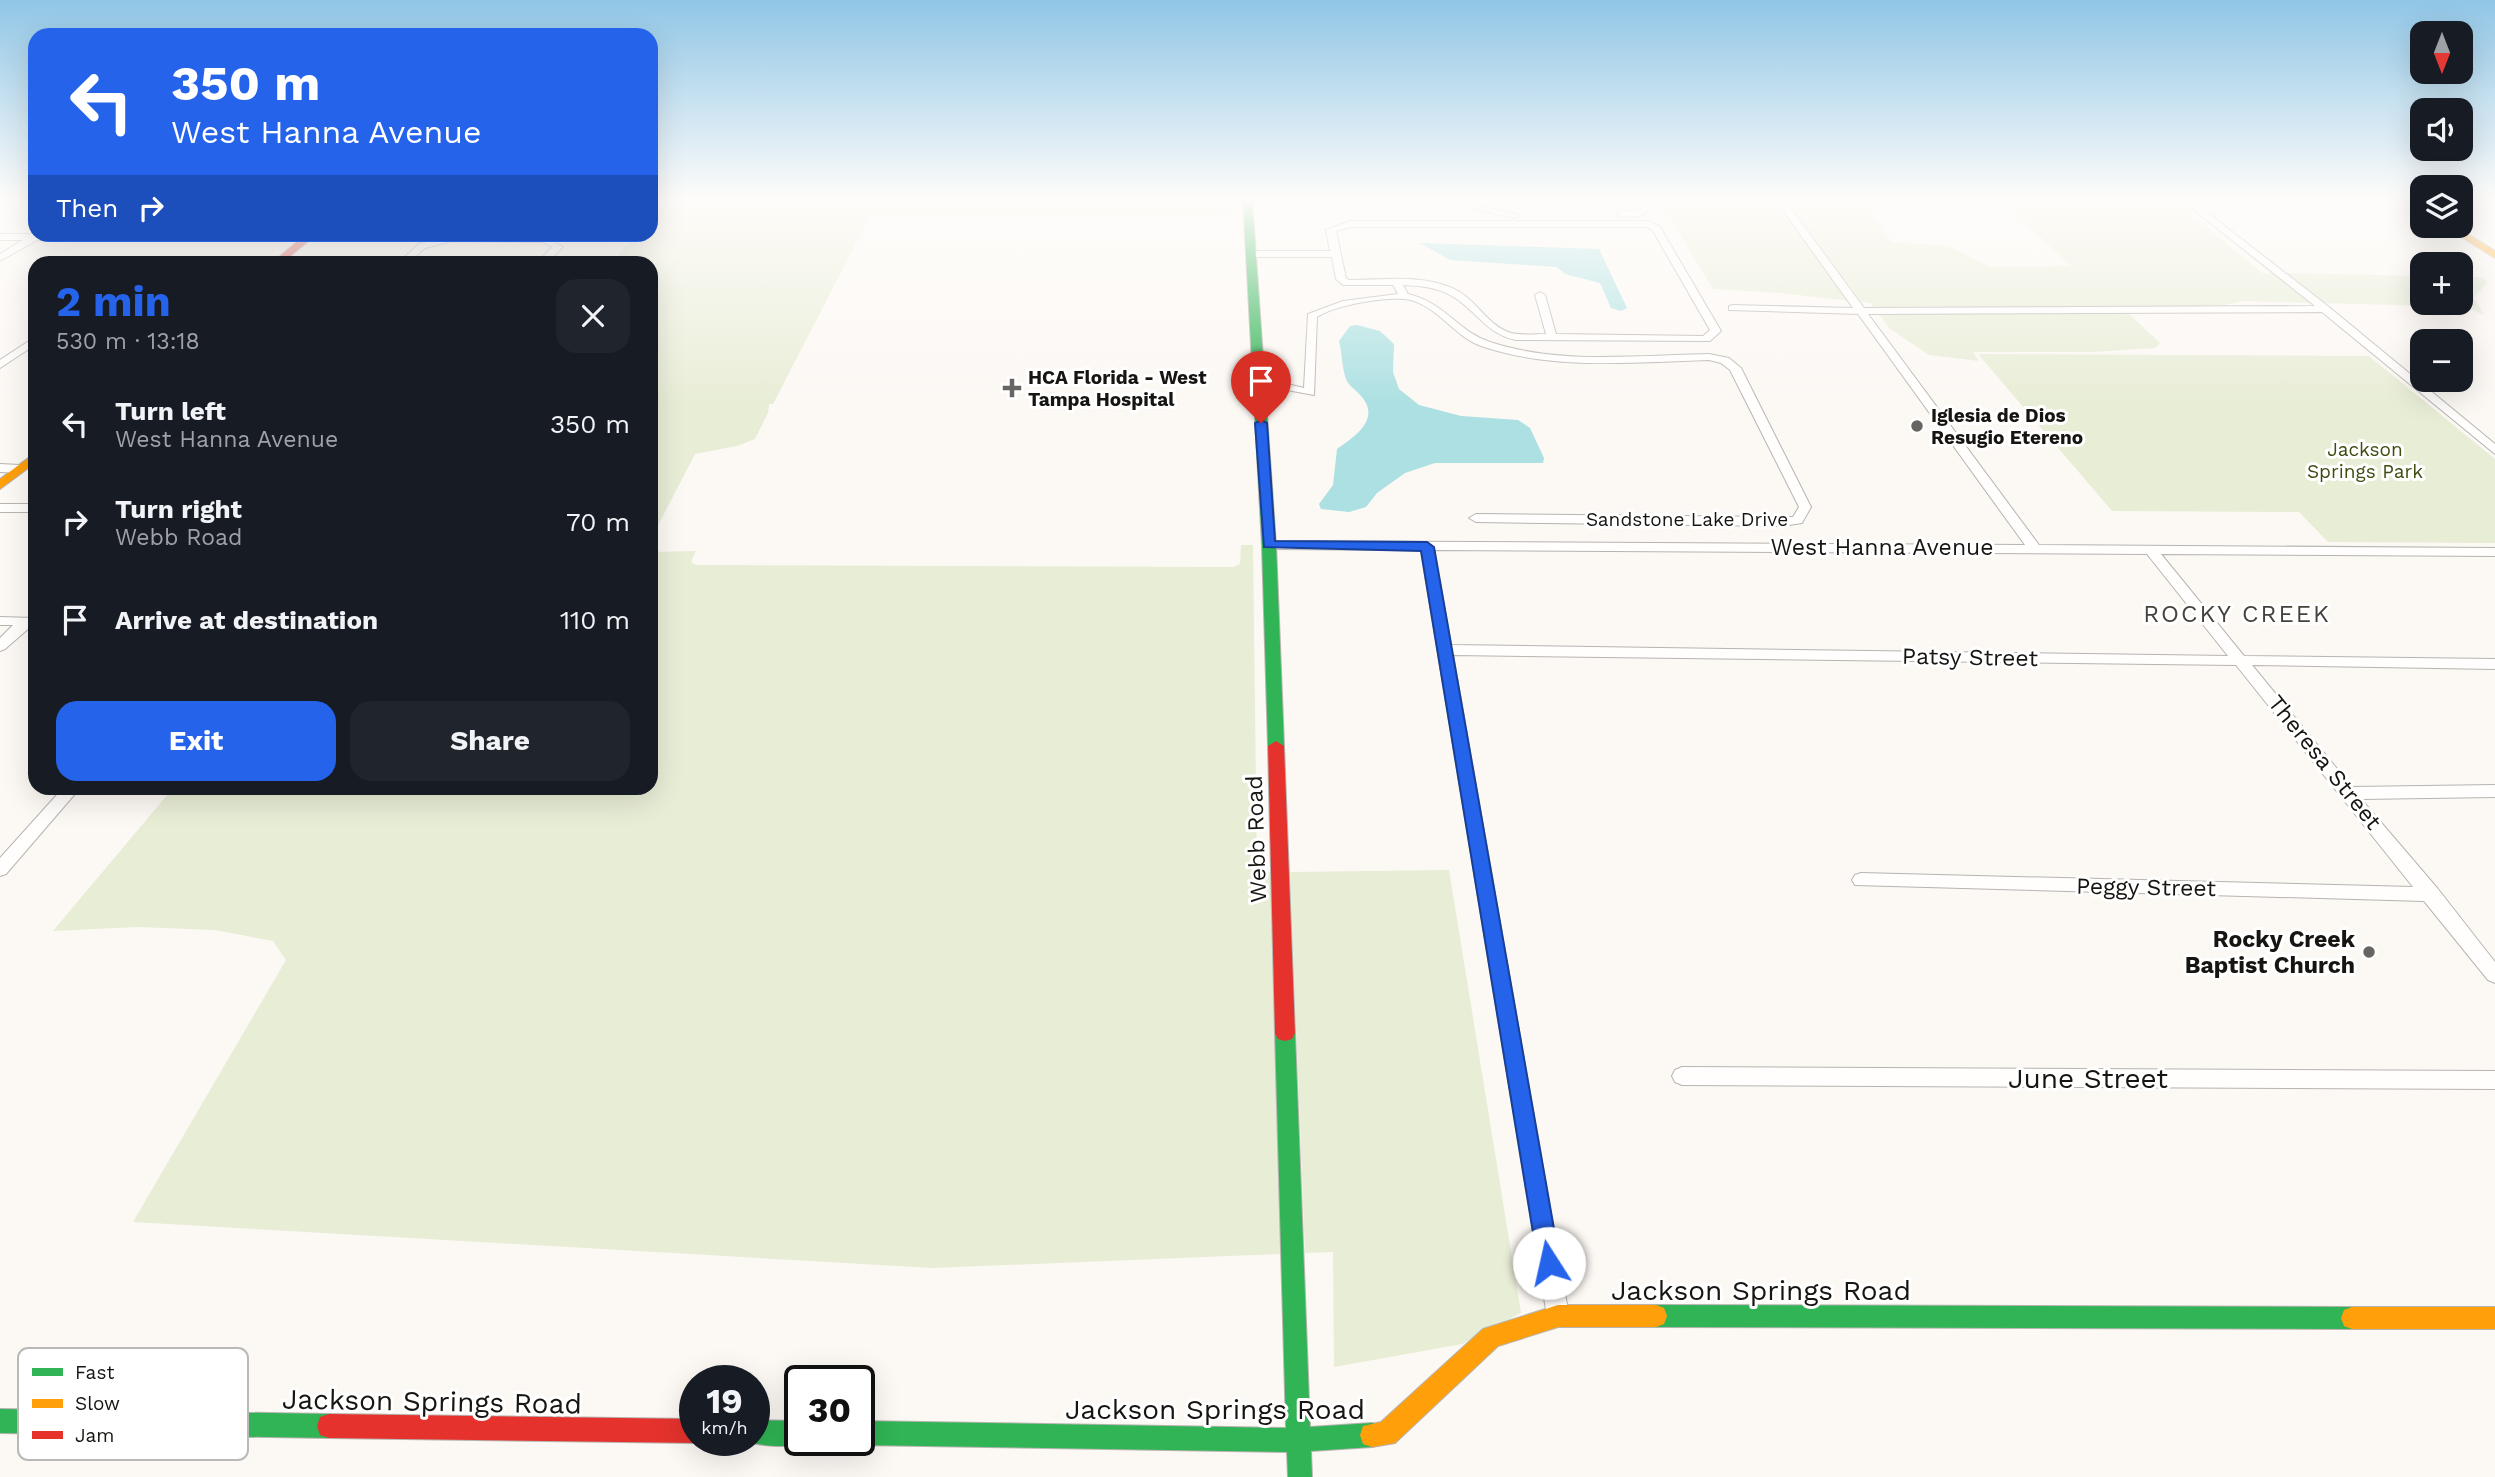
<!DOCTYPE html>
<meta charset="utf-8">
<style>
:root{--surface:#171b24;--page:#20242c;--text:#f1f3f6;--muted:#9ea1a6;--accent:#2563eb}
body{margin:0;font-family:"Work Sans",sans-serif;background:var(--page);color:var(--text);height:100vh;display:flex;flex-direction:column;font-size:26px;white-space:nowrap}
*{box-sizing:border-box;margin:0}
p{font-size:23px;color:var(--muted)}
.icon{flex:none;width:38px;height:38px;fill:none;stroke:currentColor;stroke-width:2;stroke-linecap:round;stroke-linejoin:round}
.map{position:relative;flex:1;overflow:hidden}
.drawer{position:absolute;left:28px;top:256px;width:630px;height:539px;display:flex;flex-direction:column;background:var(--surface);border-radius:21px;box-shadow:0 7px 28px #0002}
.drawer>*{flex:none}
.banner{position:absolute;left:28px;top:28px;width:630px;height:214px;border-radius:21px;box-shadow:0 7px 28px #0002;background:#2563eb;color:#fff;overflow:hidden}
.needle{width:46px;rotate:180deg}
.tools{position:absolute;left:2410px;top:21px;display:grid;gap:14px}
.tools a{display:grid;place-items:center;width:63px;height:63px;border-radius:14px;background:var(--surface);box-shadow:0 7px 28px #0002;font-size:35px}
.speed{position:absolute;left:679px;top:1365px;display:flex;gap:14px;font-size:35px;font-weight:700;text-align:center}
.speed>*{display:grid;place-content:center;width:91px;height:91px;border-radius:50%;background:var(--surface);box-shadow:0 7px 28px #0002;line-height:1}
.speed small{font-size:18px;font-weight:400}
.speed .limit{border:4px solid #111;border-radius:10px;background:#fff;color:#111}
.pin{position:absolute;display:grid;place-items:center;width:60px;height:60px;color:#fff;margin:-72px -30px;border-radius:50% 50% 50% 0;rotate:-45deg;box-shadow:0 0 7px #0007}
.pin .icon{rotate:45deg}
.me{position:absolute;width:77px;margin:-38px;rotate:350deg;stroke-linejoin:round;filter:drop-shadow(0 0 5px #0008)}
.turn{display:flex;align-items:center;gap:24px;height:147px;padding:0 28px;font-size:32px}
.turn .icon{width:91px;height:91px;stroke-width:2.5}
.turn b{display:block;font-size:49px;line-height:60px}
.then{display:flex;align-items:center;height:66px;padding:0 28px;background:#0003;gap:14px;font-size:26px}
.round{display:grid;place-items:center;flex:none;width:74px;height:74px;border-radius:21px;background:var(--page)}
.summary{display:flex;align-items:center;justify-content:space-between;height:119px;padding:0 28px}
h1{font-size:42px;font-weight:700;line-height:52px;color:var(--accent)}
.action{display:flex;gap:14px;margin-top:auto;padding:14px 28px}
.action a{flex:1;height:80px;border-radius:21px;background:var(--accent);color:#fff;font-size:28px;font-weight:700;line-height:80px;text-align:center}
.action a+a{background:var(--page);color:var(--text)}
ul{padding:0;list-style:none}
li{display:flex;align-items:center;gap:21px;height:98px;padding:0 28px}
li div{flex:1}
li b{display:block;font-size:26px}
li em{font-style:normal}
.map>svg:first-child{display:block}
.green{fill:#e8edd6}
.water{fill:#ace0e2}
.lines{fill:none;stroke-linecap:round;stroke-linejoin:round}
.street-casing{stroke:#b7b4b1;stroke-width:2}
.fast-casing{stroke:#b7b4b1;stroke-width:2}
.slow-casing{stroke:#b7b4b1;stroke-width:2}
.jam-casing{stroke:#b7b4b1;stroke-width:2}
.street{fill:#fffefd;fill-rule:evenodd}
.fast{fill:#30b455;fill-rule:evenodd}
.slow{fill:#ff9f0a;fill-rule:evenodd}
.jam{fill:#e5322d;fill-rule:evenodd}
.route{fill:#2563eb;stroke:#184099;stroke-width:2}
.poi-dot{fill:#676461;stroke:#fff;stroke-width:2.5}
.labels{text-anchor:middle;stroke-width:6;stroke-linejoin:round;paint-order:stroke}
.far-poi-label{font-size:19px;font-weight:bold;fill:#171512;stroke:#fff;text-anchor:start}
.far-park-label{font-size:19px;fill:#3e4c0f;stroke:#fff}
.far-street-label{font-size:19px;fill:#171512;stroke:#fff}
.street-label{font-size:23px;fill:#171512;stroke:#fff}
.poi-label{font-size:23px;font-weight:bold;fill:#171512;stroke:#fff;text-anchor:end}
.neighbourhood-label{font-size:24px;letter-spacing:2px;fill:#46413b;stroke:#fff}
.near-street-label{font-size:28px;fill:#171512;stroke:#fff}
.key{fill:#fff;stroke:#b9b9b8;stroke-width:2}
.key-label{font-size:19px;fill:#171512}
</style>
<div class="map">
<svg width="2495" height="1477" viewBox="0 0 2495 1477">
<rect width="100%" height="100%" fill="#fcf8f4"/>
<g class="green">
<path d="M1005,199h231l-2,14 -362,1 -7,7 2,1 -94,182h-4l-1,9 -13,26 -18,7 -42,8 -44,85v-277h-39l24,-27 15,-1v-18l11,-12c39,-1 79,-3 118,-2 68,2 159,12 225,-3z"/>
<path d="M1786,199h112l-39,2 33,41 57,4 41,21 81,-1 -66,-62 -11,-5h179l89,74h11l39,30 -69,-2 -23,5 -346,2 -3,-5 -9,-1 -70,-92 4,-1z"/>
<path d="M1665,210h117l67,91 -68,-8 -68,-4z"/>
<path d="M2284,273l138,3v27h38l1,-26h21l6,5 -14,15 10,18 -18,-8 -143,-4z"/>
<path d="M2128,313l32,30 -5,5 -61,4h-121l6,9 -50,-6 -40,-27 -10,-14z"/>
<path d="M1978,354l391,2 126,103v84l-167,-1 -29,-30 -187,-1z"/>
<path d="M1241,545h12l4,326 14,1 10,382 -349,14 -799,-46 153,-262 -13,-19 -58,-11 -78,-3 -84,4 120,-143h478v-236l45,-1 -5,11 5,3 538,2 6,-3z"/>
<path d="M1449,870l72,443 -59,31 -128,23 -1,-115 -28,1 -15,-381z"/>
</g>
<g class="water">
<path d="M1420,243l179,6 28,59 -6,3 -10,-3 -11,-25 -35,-9 -8,-7 -107,-7z"/>
<path d="M1357,325l23,6 14,13 -1,28 6,17 20,16 42,11 57,4 12,8 14,30 -1,5h-108l-30,10 -28,20 -11,14 -17,5 -28,-3 -2,-5 14,-19 4,-36c19,-13 45,-31 23,-54 -4,-5 -12,-10 -14,-16 -4,-11 -4,-26 -7,-38l11,-15z"/>
</g>
<g class="lines">
<g class="street-casing">
<g id="street">
<path d="M1428,199h20l72,16 -5,3z"/>
<path d="M1641,199h9l3,5 -12,12 -20,1 -5,-3 5,-3h15l7,-7z"/>
<path d="M1775,199h9l80,109 451,-2 -135,-107h10l139,108 166,137v10l-173,-142 -454,2 171,231 456,3v8l-334,-2 83,102 251,3v10l-243,-4 100,122 143,-2v12l-134,2 77,90 57,73v21l-7,-3 -64,-79 -569,-16 -3,-5 3,-5 6,-2 552,14 -177,-222 -783,-10 116,661 -3,8 -8,3 -8,-3 -3,-8 -126,-766 -152,-1 -7,-4 7,-4 756,4 -167,-231 -129,-4v-4l4,-1 120,3zM1434,550l713,4 81,102 -777,-11z"/>
<path d="M1350,221h299l11,6 61,104 -11,10 -194,-1c-30,-6 -40,-30 -64,-44 -15,-9 -32,-10 -49,-11l5,9c38,9 49,37 82,48 70,23 147,13 219,12l20,4 12,10 70,139 -9,16 -20,3 -306,-4 -7,-4 7,-4 317,3 6,-10 -69,-137 -9,-7 -12,-3c-75,2 -155,11 -228,-14 -28,-10 -45,-43 -76,-47 -23,-2 -69,6 -88,18l-3,78 -27,-5 -32,-1v-4l4,-1h28l17,4 4,-74 35,-13 55,-7 -5,-9h-50l-7,-6 -4,-22h-81l-5,-3 5,-3h79l-4,-21zM1351,227h296l6,4 57,99 -7,6 -147,-2 -11,-39 -5,-3 -5,3 11,39c-12,0 -27,2 -38,-2 -23,-9 -33,-35 -56,-44 -32,-14 -69,-8 -103,-8l-3,-2 -10,-47z"/>
<path d="M0,234l308,1 5,3 -5,3 -271,-1 -37,21v-7l23,-14h-23z"/>
<path d="M452,235l93,1 18,11 -15,15h-10l14,-15 -9,-5 -91,-1 -27,7 -16,14h-10l20,-18z"/>
<path d="M35,337v8l-35,23v-8z"/>
<path d="M0,464l20,1 6,4 -6,4 -20,-1z"/>
<rect x="0" y="504" width="35" height="8"/>
<path d="M0,617l34,1 1,5 -30,26 -5,2v-13l13,-13h-13z"/>
<path d="M63,788h17l-74,86 -6,2v-18z"/>
<path d="M1682,1067l813,4v18l-813,-4 -7,-3 -3,-6 3,-6z"/>
</g>
</g>
<g class="fast-casing">
<g id="fast">
<path d="M1243,199h9l24,346 8,201 -8,5 -8,-5 -6,-201z"/>
<path d="M2402,199h11l9,6v7z"/>
<path d="M1285,1025l7,2 3,6 15,394 62,-4 9,3 3,9 -3,9 -9,3 -61,4 1,26h-24l-1,-25 -428,-7 -9,-3 9,-2v-19l427,7 -11,-395 3,-6z"/>
<path d="M1656,1305l696,2 8,3 3,8 -3,8 -8,3 -696,-2 -8,-3 -3,-8 3,-8z"/>
<path d="M0,1409l329,5 9,3 3,9 -3,9 -9,3 -329,-5z"/>
<path d="M754,1420l46,1v19h9c-14,9 -49,7 -64,0h9z"/>
</g>
</g>
<g class="slow-casing">
<g id="slow">
<path d="M2444,226h11l40,25v7z"/>
<path d="M35,453v10l-35,26v-10z"/>
<path d="M1558,1305h98l8,3 3,8 -3,8 -8,3h-98l-60,19 -103,97 -23,4 -9,-3 -3,-9 3,-9 18,-4 102,-93z"/>
<path d="M2352,1307h143v22h-143l-8,-3 -3,-8 3,-8z"/>
</g>
</g>
<g class="jam-casing">
<g id="jam">
<path d="M306,234h11l-34,28h-10z"/>
<path d="M1276,741l8,5 11,287 -3,6 -7,2 -7,-2 -3,-6 -7,-287z"/>
<path d="M329,1414l366,5v21h7l-7,3 -366,-5 -9,-3 -3,-9 3,-9z"/>
</g>
</g>
<use href="#street" class="street"/>
<use href="#fast" class="fast"/>
<use href="#slow" class="slow"/>
<use href="#jam" class="jam"/>
</g>
<linearGradient id="sky" x2="0" y2="1"><stop stop-color="#90c6e6"/><stop offset="0.49" stop-color="#fefcfa"/><stop offset="1" stop-color="#fefcfa" stop-opacity="0"/></linearGradient>
<rect width="2495" height="406" fill="url(#sky)"/>
<path class="route" d="M1261,420l6,3 8,118 152,1 7,5 126,716 -3,7 -8,3 -8,-3 -3,-7 -117,-712 -157,-4 -9,-124z"/>
<g class="poi-dot">
<path d="M1008.5 377.5h7v7h7v7h-7v7h-7v-7h-7v-7h7z"/>
<circle cx="1917" cy="426" r="7"/>
<circle cx="2369" cy="952" r="7"/>
</g>
<g class="labels">
<g class="far-poi-label">
<text x="1028" y="384">HCA Florida - West<tspan x="1028" dy="22">Tampa Hospital</tspan></text>
<text x="1931" y="422">Iglesia de Dios<tspan x="1931" dy="22">Resugio Etereno</tspan></text>
</g>
<g class="far-park-label">
<text x="2365" y="456">Jackson<tspan x="2365" dy="22">Springs Park</tspan></text>
</g>
<g class="far-street-label">
<text x="1687" y="526">Sandstone Lake Drive</text>
</g>
<g class="street-label">
<text x="1882" y="555">West Hanna Avenue</text>
<text transform="translate(1970 657) rotate(1)" y="8">Patsy Street</text>
<text transform="translate(2325 762) rotate(51)" y="8">Theresa Street</text>
<text transform="translate(1256 839) rotate(-92)" y="8">Webb Road</text>
<text transform="translate(2146 887) rotate(1)" y="8">Peggy Street</text>
</g>
<g class="poi-label">
<text x="2355" y="947">Rocky Creek<tspan x="2355" dy="26">Baptist Church</tspan></text>
</g>
<g class="neighbourhood-label">
<text x="2237" y="622">ROCKY CREEK</text>
</g>
<g class="near-street-label">
<text x="2088" y="1088">June Street</text>
<text x="1761" y="1300">Jackson Springs Road</text>
<text transform="translate(432 1401) rotate(1)" y="10">Jackson Springs Road</text>
<text x="1215" y="1419">Jackson Springs Road</text>
</g>
</g>
<rect x="18" y="1348" width="230" height="112" rx="10" class="key"/>
<rect x="32" y="1368" width="31" height="8" fill="#30b455"/>
<rect x="32" y="1399" width="31" height="9" fill="#ff9f0a"/>
<rect x="32" y="1431" width="31" height="8" fill="#e5322d"/>
<g class="key-label">
<text x="75" y="1379">Fast</text>
<text x="75" y="1410">Slow</text>
<text x="75" y="1442">Jam</text>
</g>
</svg>
<div class="tools">
<a><svg class="needle" viewBox="-14 -14 28 28"><path d="M0-13l5 13h-10z" fill="#e53935"/><path d="M0 13l5-13h-10z" fill="#9ea1a6"/></svg></a>
<a><svg class="icon" aria-label="sound" viewBox="0 0 24 24"><path d="M4 9h4l5-4v14l-5-4H4zM17 9q2 3 0 6"/></svg></a>
<a><svg class="icon" aria-label="layers" viewBox="0 0 24 24"><path d="M12 4l9 5-9 5-9-5zM3 14l9 5 9-5"/></svg></a>
<a>+</a>
<a>−</a>
</div>
<div class="speed"><div>19<small>km/h</small></div><div class="limit">30</div></div>
<div class="pin" style="left:1261px;top:423px;background:#d93025"><svg class="icon" aria-label="arrive" viewBox="0 0 24 24"><path d="M6 21V4h12l-3 4 3 4H6"/></svg></div>
<svg class="me" style="left:1549px;top:1263px" viewBox="-20 -20 40 40"><circle r="19" fill="#fff"/><path d="M0-13L10 11 0 6-10 11z" fill="#2563eb"/></svg>
<div class="banner">
<div class="turn"><svg class="icon" aria-label="left" viewBox="0 0 24 24"><path d="M17 20v-9H6M10 6l-5 5 5 5"/></svg><div><b>350 m</b>West Hanna Avenue</div></div>
<div class="then">Then<svg class="icon" aria-label="right" viewBox="0 0 24 24"><path d="M7 20v-9h11M14 6l5 5-5 5"/></svg></div>
</div>
<section class="drawer">
<div class="summary"><div><h1>2 min</h1><p>530 m · 13:18</p></div><a class="round"><svg class="icon" aria-label="close" viewBox="0 0 24 24"><path d="M6 6l12 12M18 6L6 18"/></svg></a></div>
<ul>
<li><svg class="icon" aria-label="left" viewBox="0 0 24 24"><path d="M17 20v-9H6M10 6l-5 5 5 5"/></svg><div><b>Turn left</b><p>West Hanna Avenue</p></div><em>350 m</em></li>
<li><svg class="icon" aria-label="right" viewBox="0 0 24 24"><path d="M7 20v-9h11M14 6l5 5-5 5"/></svg><div><b>Turn right</b><p>Webb Road</p></div><em>70 m</em></li>
<li><svg class="icon" aria-label="arrive" viewBox="0 0 24 24"><path d="M6 21V4h12l-3 4 3 4H6"/></svg><div><b>Arrive at destination</b></div><em>110 m</em></li>
</ul>
<div class="action"><a>Exit</a><a>Share</a></div>
</section>
</div>
